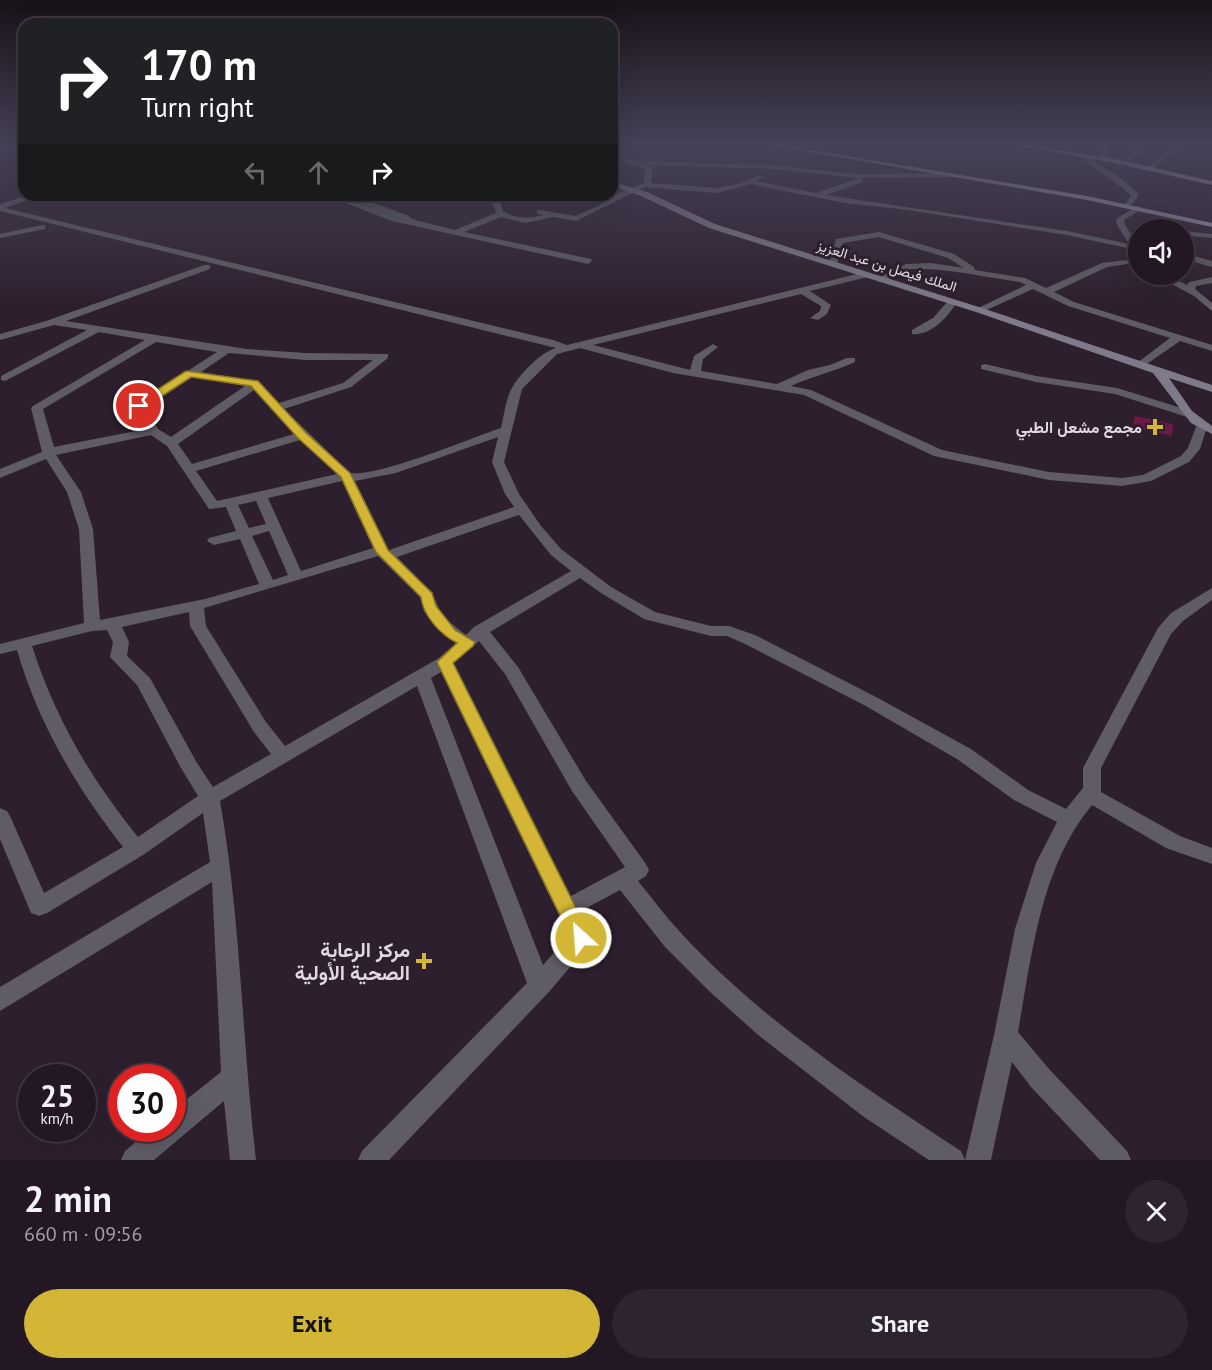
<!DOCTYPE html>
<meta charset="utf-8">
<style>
:root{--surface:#221722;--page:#2e242f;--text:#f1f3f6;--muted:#a29fa5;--line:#3f3640;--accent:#d3b635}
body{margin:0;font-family:"PT Sans",Vazirmatn,sans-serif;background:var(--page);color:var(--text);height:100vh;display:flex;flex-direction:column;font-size:22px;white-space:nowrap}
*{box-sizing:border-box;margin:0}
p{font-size:20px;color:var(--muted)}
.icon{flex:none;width:33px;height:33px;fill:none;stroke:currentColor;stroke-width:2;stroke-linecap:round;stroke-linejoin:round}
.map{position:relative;height:1160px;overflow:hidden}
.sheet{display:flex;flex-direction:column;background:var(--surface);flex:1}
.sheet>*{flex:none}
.top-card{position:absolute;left:18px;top:18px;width:600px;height:183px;border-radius:18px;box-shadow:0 6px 24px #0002,0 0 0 2px var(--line);background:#202124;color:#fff;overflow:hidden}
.tools{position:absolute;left:1128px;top:219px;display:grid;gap:12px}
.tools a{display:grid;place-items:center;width:66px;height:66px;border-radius:50%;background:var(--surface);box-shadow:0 6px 24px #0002,0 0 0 2px var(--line);font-size:30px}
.speed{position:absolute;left:18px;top:1064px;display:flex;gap:12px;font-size:30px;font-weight:700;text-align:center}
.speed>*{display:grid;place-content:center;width:78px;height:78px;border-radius:50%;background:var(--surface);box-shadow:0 6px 24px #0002,0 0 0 2px var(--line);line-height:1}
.speed small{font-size:15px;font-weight:400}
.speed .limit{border:9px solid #d22;background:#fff;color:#111}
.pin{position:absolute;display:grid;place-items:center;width:51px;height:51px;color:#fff;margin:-26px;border:3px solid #fff;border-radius:50%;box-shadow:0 2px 6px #0007}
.me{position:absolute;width:66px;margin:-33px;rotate:334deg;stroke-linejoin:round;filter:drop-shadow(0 0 4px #0008)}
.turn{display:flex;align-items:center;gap:21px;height:126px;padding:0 24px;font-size:27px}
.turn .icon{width:78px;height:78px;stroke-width:2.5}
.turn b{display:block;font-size:42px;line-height:51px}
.lanes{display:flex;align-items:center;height:57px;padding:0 24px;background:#0003;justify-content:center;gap:30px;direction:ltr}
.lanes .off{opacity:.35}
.round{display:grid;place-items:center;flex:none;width:63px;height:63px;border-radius:32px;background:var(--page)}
.head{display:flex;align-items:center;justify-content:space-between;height:102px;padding:0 24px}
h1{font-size:36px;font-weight:700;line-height:45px}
.cta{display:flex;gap:12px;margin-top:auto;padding:12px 24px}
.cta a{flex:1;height:69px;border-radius:36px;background:var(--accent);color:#111;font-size:24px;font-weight:700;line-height:69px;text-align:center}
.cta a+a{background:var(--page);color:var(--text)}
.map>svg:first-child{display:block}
.building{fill:#6b1a46}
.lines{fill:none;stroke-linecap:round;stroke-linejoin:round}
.street{fill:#5f5c65;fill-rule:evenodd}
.secondary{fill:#7f7a89;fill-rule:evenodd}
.primary{fill:#9892a5;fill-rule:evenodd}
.route{fill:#d3b635;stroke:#897622;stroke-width:1.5}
.poi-dot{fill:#d3b635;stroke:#2e1f2e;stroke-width:2}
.labels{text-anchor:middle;stroke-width:6;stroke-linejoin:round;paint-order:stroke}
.far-street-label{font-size:14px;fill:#e2d8e2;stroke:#2e1f2e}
.poi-label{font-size:16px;font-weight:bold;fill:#e2d8e2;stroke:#2e1f2e;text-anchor:end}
.near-poi-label{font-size:20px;font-weight:bold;fill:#e2d8e2;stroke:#2e1f2e;text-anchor:end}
</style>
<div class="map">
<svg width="1212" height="1160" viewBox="0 0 1212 1160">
<rect width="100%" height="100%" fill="#2e1f2e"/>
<path class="building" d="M1135,416l38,8 -1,12 -39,-9z"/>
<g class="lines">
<g class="street">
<path d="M1027,144h6v1l-3,2z"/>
<path d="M1135,144h6l-1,10 -13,8h-4v-2l11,-7z"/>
<path d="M1178,144h7l-32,24h-4v-2z"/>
<path d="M0,146l24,2v4l-24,-2z"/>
<path d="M1078,154h4l36,22 20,17v4l-7,8h-6l6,-10 -19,-15 -34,-24z"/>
<path d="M612,155l26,6 134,4 82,9 98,-1 3,4 -94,1 2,4 -37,13 241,36 62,13 -12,-19 -1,-6 21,-13 4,2 -1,2 -16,10c2,12 14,19 14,30l-8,4 -4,-3 1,-3 -60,-13 -159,-25 -63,-7 -95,-19 -33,9 -72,-6 -69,34 -22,-4 -29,6 -24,-6 -37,15 127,27 1,2 -4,3 -196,-43 -67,-26h11l47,17 -43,-17h11l56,20 5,4 43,11 41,-17 -2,-7 -12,-11c11,0 19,5 21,16 13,8 27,8 41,4l-7,-1v-4h3l35,6 23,-10 19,-13 27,-10 2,-13 -10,-5 -24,-6zM648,165l124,4 87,9 -43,15 -60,-12 7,-4 -4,-2 -17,8 -25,5 -66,-5 2,-14z"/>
<path d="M29,195h12l-36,13 548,132 14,5 298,-73 5,3 -2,2 -58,14 21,14 -4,9 -9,6 -8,-2 10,-7 1,-5 -20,-12 -208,51 97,25 4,-14 19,-12 5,3 -15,12 -2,12 76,13 31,-14 22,-5 17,-7h8v4c-21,10 -43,14 -64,24l20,4 131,60 107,22 73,6 21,-3 38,-19 7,-8 9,-24h8l2,3 -7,22 -11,13 -38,19 -29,5 -73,-6 -115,-24 -130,-61 -131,-22 -93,-25 -23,6 -35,35 -18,73 15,32 22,32 20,23 50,38 44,25 56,14h18l26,9 121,62 95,52 57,41 38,19 17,-21v-20l75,-140 13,-15 41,-25v12l-29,21 -12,13 -70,134v24l79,44 32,12v16l-46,-16 -74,-43c-52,63 -60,149 -74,227l31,37 78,82 4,9h-31l-69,-73 -19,-25 -21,98h-62l-65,-43 -107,-83 -49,-44 -43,-43 -45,-57 -41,22 13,26 -3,7 -41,48 -159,167h-31l4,-9 165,-168 -110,-297 -197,115c21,119 22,240 36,359h-26l-6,-59 -70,59h-33l4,-9 27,-23h20v-17l49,-39 -9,-190 -212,129v-24l210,-125 -7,-49 -60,42 -96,58 -8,3 -8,-3 -31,-74v-31l7,3 3,5 34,77 79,-46c-47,-60 -85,-124 -106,-197l-17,4v-10l84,-21 -5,-94 -12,-37 -21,-33 -46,19v-9l42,-17 -11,-44 2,-2 112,-66 -46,-8 -94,49 -4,-1v-4l86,-46 -33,-5 -54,15v-6l46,-13 158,-56h6v4l-144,52 181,28 58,4 83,1v4l-37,29 -67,22 66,64c29,4 118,-34 151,-45 3,-12 5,-31 12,-42 8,-13 28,-34 43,-38l-556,-137v-7zM156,342l61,10 -82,53 -2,2 13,22 -92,18 -11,-38zM229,353l76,7h68l-30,23 -64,20 -20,-21 -58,-10zM193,377l52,9 -74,51 -13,-8 -13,-21zM254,390l40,44 -102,30 -14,-20zM151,435l16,11 42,63 17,-2 10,24 -27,7 -2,3 7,4 26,-6 19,45 -54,15 -105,21 -7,-91 -12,-37 -25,-37zM498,437l-6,25 13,32 9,13 -125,43 -34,-69 41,-8zM300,440l37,34 -120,27 -21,-30zM342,481l31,67 -72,23 -33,-73zM256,501l10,23 -17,4 -11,-23zM519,515l32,40 20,16 -97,56 -8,8 -19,-15 -7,-9 -8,-18 -35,-36zM269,531l19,44 -15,5 -21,-44zM378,556l42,41 4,14 12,16 20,16 -17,15 -154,88 -19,-24 -60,-96 -2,-18zM580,578l21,15 43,26 67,17h16l16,7 121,62 93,54 57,41 43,22 -21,41 -21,66 -21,106 -29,125 -4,-9c-98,-64 -200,-131 -280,-218 -15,-16 -29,-35 -43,-52l8,-5 3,-6 -3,-6 -60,-83 -68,-114 -28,-35zM189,612l1,14 64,106 17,22 -58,33 -16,-24 -47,-85 -23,-22 2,-14 -7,-15zM107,630l6,12 -3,15 27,28 44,83 17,28 -60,41c-47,-58 -83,-119 -106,-191l60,-15zM479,641l26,33 67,117 53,76 -54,29 -117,-233zM441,672l128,264 -26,29 -112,-287z"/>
<path d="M42,225h3v4l-45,9v-4z"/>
<path d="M1184,231l28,3v4l-24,-2 -4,2z"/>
<path d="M879,232l75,22 20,13 1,3 50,8 21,10 56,-25 32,-4v4l-27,4 -53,25 20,10 138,43v6l-32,-10 -39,27 -5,-3 1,-2 33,-25 -102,-32 -35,-17 -51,23 -8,-2 52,-25 -6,-3c-36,-5 -72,-14 -108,-13 -12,1 -22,14 -34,13v-4l28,-14 25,-1 33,5 -16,-10 -69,-21 -36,6 -6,21 -4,3 -4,-3 7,-25z"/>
<path d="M1184,253l28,8v6l-28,-8z"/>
<path d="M1153,274h12l22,11 2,-3 23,-5v6l-16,3 -1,3 17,14v8l-18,-15z"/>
<path d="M949,300l8,2c-9,15 -26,34 -45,32v-4l21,-12z"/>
<path d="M985,364l51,12 81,12 74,23 2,2 -6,4 -72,-23 -79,-12 -55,-13v-4z"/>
</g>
<g class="secondary">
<path d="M1103,144h6l-2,13 -3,2 -3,-2z"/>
<path d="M612,182l35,10 68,32 267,84 230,77v7l-43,-14 23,33 20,15v8l-21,-11 -38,-50 -177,-61 -267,-84 -68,-32 -29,-10z"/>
</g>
<g class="primary">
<path d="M762,144h14l311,52 125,27v4l-125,-27z"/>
<path d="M1008,144h14l93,15 97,22v4l-97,-22z"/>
</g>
</g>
<linearGradient id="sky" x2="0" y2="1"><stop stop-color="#191119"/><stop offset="0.47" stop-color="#464257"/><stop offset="1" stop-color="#464257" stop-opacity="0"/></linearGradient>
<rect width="1212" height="306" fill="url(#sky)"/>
<path class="route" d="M186,371l72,10 48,52 44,40 38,77 44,43 4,13 19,24 20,12 -2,4 -20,17 135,269 3,6 -3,6 -7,3 -7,-3 -137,-282 20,-19c-16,-8 -34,-27 -36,-46l-45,-45 -35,-75 -43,-39 -47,-52 -60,-9 -49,32h-7v-5z"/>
<g class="poi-dot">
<path d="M1152 418h6v6h6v6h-6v6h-6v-6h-6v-6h6z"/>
<path d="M421 952h6v6h6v6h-6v6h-6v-6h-6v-6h6z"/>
</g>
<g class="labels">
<g class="far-street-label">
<text transform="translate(887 266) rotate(17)" y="5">الملك فيصل بن عبد العزيز</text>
</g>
<g class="poi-label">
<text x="1142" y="433">مجمع مشعل الطبي</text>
</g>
<g class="near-poi-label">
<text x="410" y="957">مركز الرعاية<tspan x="410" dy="23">الصحية الأولية</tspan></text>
</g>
</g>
</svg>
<div class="tools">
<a><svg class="icon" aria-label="sound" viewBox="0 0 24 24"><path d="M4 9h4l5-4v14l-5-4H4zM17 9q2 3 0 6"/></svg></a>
</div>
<div class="speed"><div>25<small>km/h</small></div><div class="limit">30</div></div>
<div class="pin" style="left:139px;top:406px;background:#d93025"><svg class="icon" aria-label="arrive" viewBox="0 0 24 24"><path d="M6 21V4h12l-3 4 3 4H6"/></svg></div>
<svg class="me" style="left:581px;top:938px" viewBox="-20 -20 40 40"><circle r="17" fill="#d3b635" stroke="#fff" stroke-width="3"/><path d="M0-11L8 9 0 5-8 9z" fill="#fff"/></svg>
<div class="top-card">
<div class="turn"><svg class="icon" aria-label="right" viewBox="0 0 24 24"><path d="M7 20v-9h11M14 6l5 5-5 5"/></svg><div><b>170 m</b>Turn right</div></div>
<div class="lanes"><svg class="icon off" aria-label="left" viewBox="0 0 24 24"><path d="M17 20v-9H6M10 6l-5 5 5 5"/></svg><svg class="icon off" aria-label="ahead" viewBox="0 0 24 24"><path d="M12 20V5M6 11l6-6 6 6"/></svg><svg class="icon" aria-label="right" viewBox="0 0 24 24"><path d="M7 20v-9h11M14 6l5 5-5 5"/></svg></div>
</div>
</div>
<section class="sheet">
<div class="head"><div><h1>2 min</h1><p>660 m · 09:56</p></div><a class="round"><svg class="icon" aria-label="close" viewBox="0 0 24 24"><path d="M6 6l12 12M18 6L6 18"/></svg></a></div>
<div class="cta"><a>Exit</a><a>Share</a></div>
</section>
